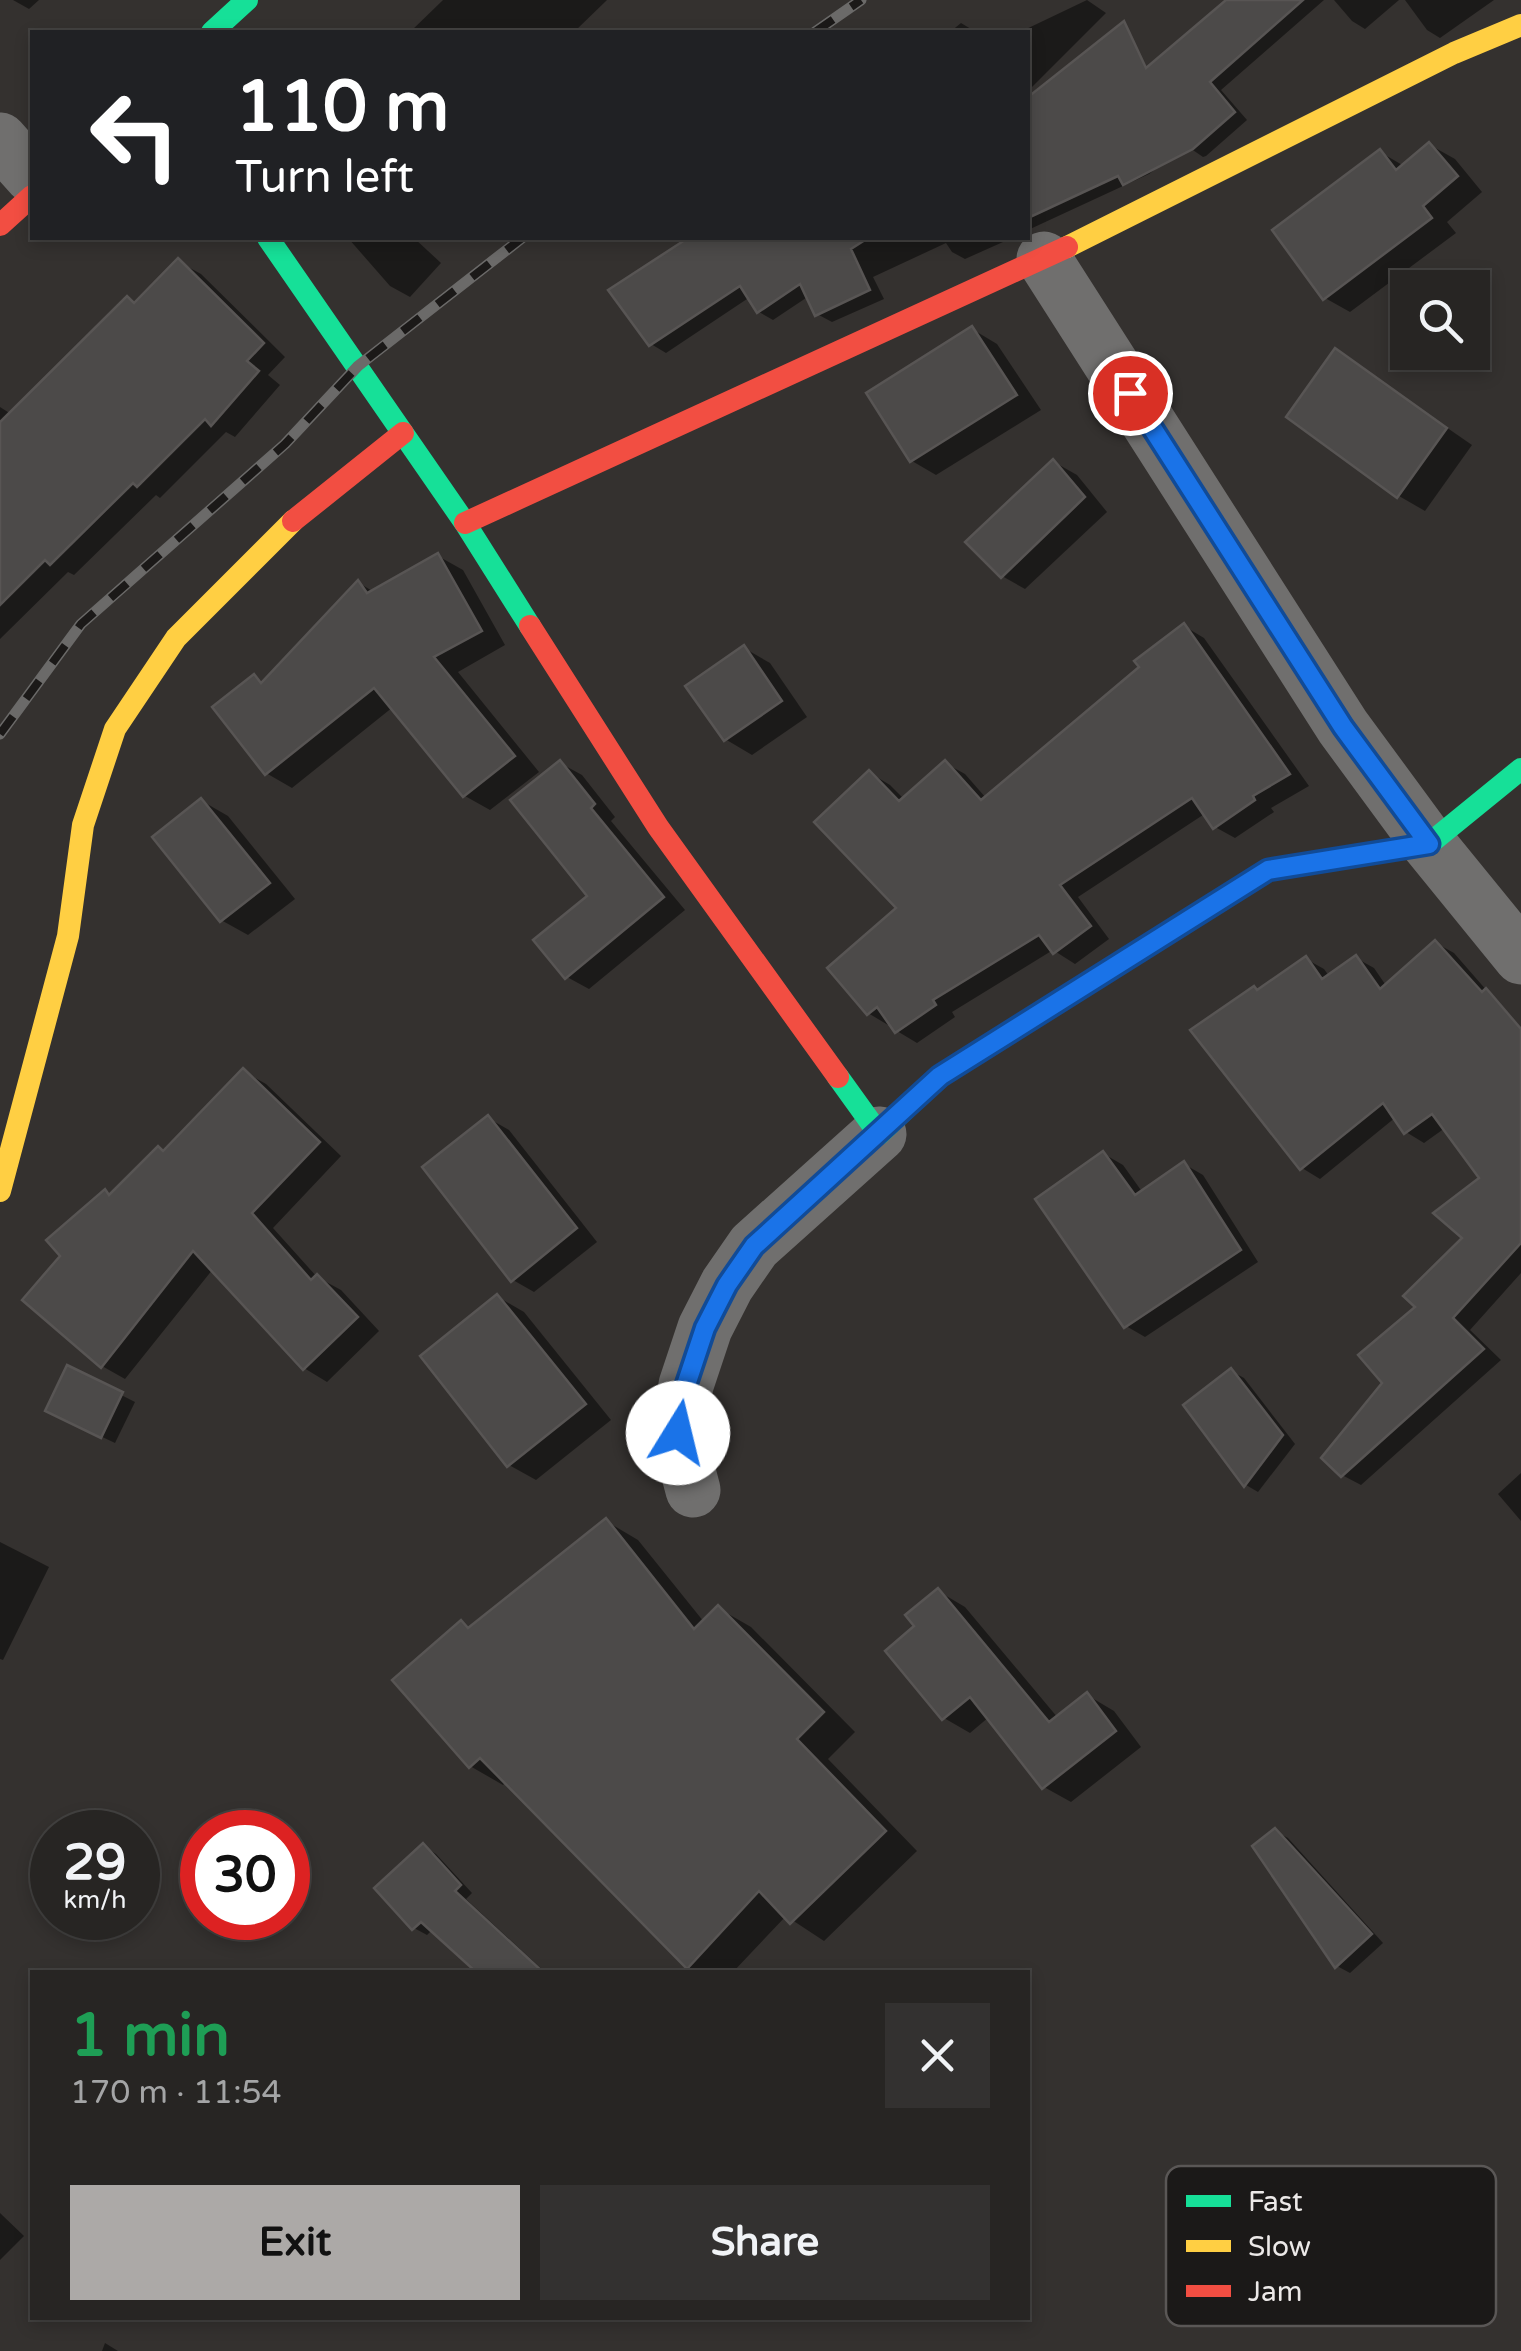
<!DOCTYPE html>
<meta charset="utf-8">
<style>
:root{--surface:#272523;--page:#333130;--text:#f1f3f6;--muted:#a4a5a6;--line:#434241;--accent:#aca9a7}
body{margin:0;font-family:"Varela Round",sans-serif;background:var(--page);color:var(--text);height:100vh;display:flex;flex-direction:column;font-size:38px;white-space:nowrap}
*{box-sizing:border-box;margin:0}
p{font-size:32px;color:var(--muted)}
.icon{flex:none;width:55px;height:55px;fill:none;stroke:currentColor;stroke-width:2;stroke-linecap:round;stroke-linejoin:round}
.map{position:relative;flex:1;overflow:hidden}
.details{position:absolute;left:30px;top:1970px;width:1000px;height:350px;display:flex;flex-direction:column;background:var(--surface);border-radius:0px;box-shadow:0 5px 15px #0003,0 0 0 2px var(--line)}
.details>*{flex:none}
.banner{position:absolute;left:30px;top:30px;width:1000px;height:210px;border-radius:0px;box-shadow:0 5px 15px #0003,0 0 0 2px var(--line);background:#202124;color:#fff;overflow:hidden}
.controls{position:absolute;left:1390px;top:270px;display:grid;gap:20px}
.controls a{display:grid;place-items:center;width:100px;height:100px;border-radius:0px;background:var(--surface);box-shadow:0 5px 15px #0003,0 0 0 2px var(--line);font-size:50px}
.speed{position:absolute;left:30px;top:1810px;display:flex;gap:20px;font-size:50px;font-weight:700;text-align:center}
.speed>*{display:grid;place-content:center;width:130px;height:130px;border-radius:50%;background:var(--surface);box-shadow:0 5px 15px #0003,0 0 0 2px var(--line);line-height:1}
.speed small{font-size:25px;font-weight:400}
.speed .limit{border:15px solid #d22;background:#fff;color:#111}
.pin{position:absolute;display:grid;place-items:center;width:85px;height:85px;color:#fff;margin:-42px;border:5px solid #fff;border-radius:50%;box-shadow:0 2px 10px #0007}
.me{position:absolute;width:110px;margin:-55px;rotate:9deg;stroke-linejoin:round;filter:drop-shadow(0 0 8px #0008)}
.turn{display:flex;align-items:center;gap:35px;height:210px;padding:0 40px;font-size:45px}
.turn .icon{width:130px;height:130px;stroke-width:2.5}
.turn b{display:block;font-size:70px;line-height:85px}
.round{display:grid;place-items:center;flex:none;width:105px;height:105px;border-radius:0px;background:var(--page)}
.overview{display:flex;align-items:center;justify-content:space-between;height:170px;padding:0 40px}
h1{font-size:60px;font-weight:800;line-height:75px;color:#1e9e55}
.primary-button{display:flex;gap:20px;margin-top:auto;padding:20px 40px}
.primary-button a{flex:1;height:115px;border-radius:0px;background:var(--accent);color:#111;font-size:40px;font-weight:800;line-height:115px;text-align:center}
.primary-button a+a{background:var(--page);color:var(--text)}
.map>svg:first-child{display:block}
.shadow{fill:#0007}
.building{fill:#4c4a49;stroke:#585554;stroke-width:2.5}
.lines{fill:none;stroke-linecap:round;stroke-linejoin:round}
.street{stroke:#706f6e;stroke-width:55}
.fast{stroke:#16e098;stroke-width:22}
.slow{stroke:#ffcf43;stroke-width:22}
.jam{stroke:#f24e42;stroke-width:22}
.rail-casing{stroke:#6b6a69;stroke-width:11}
.rail{stroke:#1b1918;stroke-width:8;stroke-dasharray:22;stroke-linecap:butt}
.route-casing{stroke:#114b97;stroke-width:25}
.route{stroke:#1a73e8;stroke-width:18}
.key{fill:#1b1918;stroke:#5a5756;stroke-width:2.5}
.key-label{font-size:28px;fill:#ece9e8}
</style>
<div class="map">
<svg width="1521" height="2351" viewBox="0 0 1521 2351">
<rect width="100%" height="100%" fill="#34312f"/>
<g class="shadow">
<path d="M13,0h26l-10,9z"/>
<path d="M443,0h164l-33,32h-164z"/>
<path d="M1087,0l19,13 -78,78v-59h-8z"/>
<path d="M1229,0h95l-103,90 26,30 -41,36 -3,1 -16,-11 -38,28 -121,56v-58z"/>
<path d="M1334,0h65l-34,29 -13,-8z"/>
<path d="M1405,0h89l-54,38 -13,-8z"/>
<path d="M961,23l15,9h1h-27z"/>
<path d="M1430,145l25,14 27,33 -35,30 9,11 -106,79 -25,-14 55,-146 24,14z"/>
<path d="M348,238h66l27,25 -31,34 -20,-11z"/>
<path d="M693,238h319l-47,21 -13,-7 -6,-9 -73,34 11,22 -52,23 -15,-8 -8,-18 -36,24 -14,-8 -9,-15 -84,56 -15,-9 -39,-53z"/>
<path d="M179,262l22,12 84,83 -17,18 12,10 -45,52 -9,-5 -66,66 -4,-3 -82,80 -6,-3 -68,67v-232l11,7 126,-109z"/>
<path d="M972,329l25,15 44,66 -105,65 -24,-14z"/>
<path d="M1336,351l136,94 -47,66 -26,-15z"/>
<path d="M1054,462l23,13 30,37 -82,77 -23,-13z"/>
<path d="M438,556l25,14 42,75 -47,27 81,100 -49,38 -25,-14 -72,-89 -101,81 -26,-15 -12,-96 11,6 94,-100 15,9z"/>
<path d="M1184,626l20,12 105,148 -38,22 3,4 -39,26 -20,-11 -9,-14 -128,84 31,42 -34,25 -22,-14 -101,62 3,5 -38,26 -20,-12 -6,-8 -3,2 -20,-12 32,-105 -30,-135 20,12 14,14 41,-36 20,11 21,24 156,-130z"/>
<path d="M744,648l26,15 37,54 -55,38 -27,-16z"/>
<path d="M560,763l22,12 33,42 -4,4 74,89 -96,79 -22,-12 23,-81z"/>
<path d="M202,801l26,15 67,83 -47,36 -27,-15z"/>
<path d="M1436,943l18,10 61,70 6,14v236l-51,57 31,30 -140,125 -19,-10 77,-168 47,-69 16,-60 -37,-50 -21,15 -18,-11 -10,-15 -76,62 -18,-11 -42,-176 46,-33 18,10 5,7 27,-18 18,10 13,19z"/>
<path d="M243,1071l23,13 75,72 -68,72 44,49 24,13 38,41 -52,51 -23,-14 -91,-99 -88,110 -23,-13 -39,-110 42,-64 6,4 54,-43z"/>
<path d="M488,1118l21,12 88,112 -63,50 -21,-12z"/>
<path d="M1104,1154l19,11 20,28 41,-29 19,11 55,87 -113,75 -19,-11z"/>
<path d="M498,1297l26,15 87,108 -75,60 -27,-15z"/>
<path d="M68,1368l67,34 -20,41 -55,-26z"/>
<path d="M1231,1371l13,7 51,66 -37,48 -12,-7 -60,-80z"/>
<path d="M1521,1473v48l-23,-27z"/>
<path d="M606,1521l32,19 66,82 14,-14 33,19 104,105 -27,27 89,92 -93,90 -38,-25 -53,56h-35l-10,-5 -181,-186 -4,4 -33,-19 -8,-143 9,6z"/>
<path d="M0,1542l49,25 -46,93 -3,-1z"/>
<path d="M938,1591l27,16 93,111 29,-23 27,16 27,36 -70,55 -27,-15 -55,-70 -19,16 -26,-15 -26,-92z"/>
<path d="M1275,1831l13,7 95,105 -33,30 -13,-7z"/>
<path d="M424,1846l12,8 36,39 -6,6 79,73h-66l-46,-43 -6,6 -13,-7z"/>
<path d="M0,2213l24,23 -24,24z"/>
<path d="M105,2343l13,8h-16z"/>
</g>
<g class="building">
<path d="M1226,0h77l-93,82 25,30 -42,37 -70,36 -5,-9 -90,42v-121l96,-76 22,47z"/>
<path d="M1429,142l29,34 -35,30 9,12 -109,82 -51,-70 108,-81 16,21z"/>
<path d="M688,238h180l-17,11 19,41 -55,26 -15,-32 -43,29 -17,-27 -91,60 -41,-56z"/>
<path d="M178,258l86,85 -17,18 12,10 -48,55 -6,-7 -68,68 -4,-4 -83,82 -5,-5 -45,45v-183l127,-126 7,7z"/>
<path d="M972,326l45,69 -107,67 -44,-69z"/>
<path d="M1335,348l112,80 -50,70 -111,-81z"/>
<path d="M1053,459l32,38 -84,81 -36,-36z"/>
<path d="M438,553l44,78 -48,26 81,99 -52,41 -89,-109 -109,87 -53,-68 42,-33 7,9 97,-103 9,13z"/>
<path d="M1184,623l106,151 -37,22 2,4 -42,29 -21,-31 -132,87 31,41 -38,28 -14,-19 -106,65 3,5 -41,28 -18,-26 -10,8 -40,-47 69,-60 -82,-86 55,-52 30,31 46,-41 36,40 158,-133 -5,-6z"/>
<path d="M744,645l38,56 -58,40 -39,-55z"/>
<path d="M560,760l35,44 -4,4 73,89 -99,82 -32,-39 54,-44 -77,-96z"/>
<path d="M201,798l69,85 -50,39 -68,-85z"/>
<path d="M1435,940l47,52 4,-4 35,41v214l-68,75 31,31 -143,128 -20,-19 61,-75 -24,-28 57,-48 -12,-11 59,-58 -29,-25 46,-35 -47,-64 -28,20 -21,-31 -83,67 -110,-140 64,-44 3,4 49,-34 16,23 34,-24 24,34z"/>
<path d="M243,1068l77,74 -68,71 59,67 6,-6 41,43 -55,53 -110,-119 -92,117 -79,-68 38,-44 -14,-16 59,-51 4,6 49,-49 5,5z"/>
<path d="M488,1115l89,113 -66,54 -89,-115z"/>
<path d="M1103,1151l32,44 49,-34 57,89 -117,78 -89,-129z"/>
<path d="M497,1294l89,110 -79,63 -87,-111z"/>
<path d="M67,1365l56,27 -22,46 -56,-27z"/>
<path d="M1231,1368l52,67 -39,52 -61,-82z"/>
<path d="M606,1518l88,111 24,-24 106,107 -27,27 89,92 -96,93 -31,-33 -72,78 -207,-211 -11,10 -77,-88 69,-60 7,8z"/>
<path d="M938,1588l111,134 38,-30 29,39 -74,58 -72,-92 -28,23 -57,-69 29,-25 -9,-11z"/>
<path d="M1275,1828l97,106 -37,34 -83,-122z"/>
<path d="M423,1843l38,42 -6,6 88,81h-67l-55,-50 -9,8 -38,-42z"/>
</g>
<g class="lines">
<g class="street">
<path d="M0,140l32,36"/>
<path d="M1044,259l299,468 86,117 92,113"/>
<path d="M693,1490l-15,-57 8,-48 19,-57 22,-43 27,-39 125,-112"/>
</g>
<g class="fast">
<path d="M212,32l35,-32"/>
<path d="M268,238l197,285 65,103"/>
<path d="M838,1077l41,57 61,-58 328,-206 161,-26 92,-75"/>
</g>
<g class="slow">
<path d="M1067,247l387,-194 67,-28"/>
<path d="M0,1191l68,-255 15,-111 32,-96 61,-91 117,-117"/>
</g>
<g class="jam">
<path d="M0,225l32,-29"/>
<path d="M293,521l110,-88"/>
<path d="M465,523l602,-276"/>
<path d="M530,626l128,201 180,250"/>
</g>
<g class="rail-casing">
<g id="rail">
<path d="M815,32l46,-32"/>
<path d="M0,734l81,-110 204,-180 73,-78 164,-128"/>
</g>
</g>
<use href="#rail" class="rail"/>
</g>
<g class="lines">
<g class="route-casing">
<path id="route" d="M678,1433l8,-48 19,-57 22,-43 27,-39 186,-170 328,-206 161,-26 -86,-117 -213,-334"/>
</g>
<use href="#route" class="route"/>
</g>
<rect x="1166" y="2166" width="330" height="160" rx="15" class="key"/>
<rect x="1186" y="2195" width="45" height="12" fill="#16e098"/>
<rect x="1186" y="2240" width="45" height="12" fill="#ffcf43"/>
<rect x="1186" y="2285" width="45" height="12" fill="#f24e42"/>
<g class="key-label">
<text x="1248" y="2211">Fast</text>
<text x="1248" y="2256">Slow</text>
<text x="1248" y="2301">Jam</text>
</g>
</svg>
<div class="controls">
<a><svg class="icon" aria-label="search" viewBox="0 0 24 24"><circle cx="10" cy="10" r="6"/><path d="M15 15l6 6"/></svg></a>
</div>
<div class="speed"><div>29<small>km/h</small></div><div class="limit">30</div></div>
<div class="pin" style="left:1130px;top:393px;background:#d93025"><svg class="icon" aria-label="arrive" viewBox="0 0 24 24"><path d="M6 21V4h12l-3 4 3 4H6"/></svg></div>
<svg class="me" style="left:678px;top:1433px" viewBox="-20 -20 40 40"><circle r="19" fill="#fff"/><path d="M0-13L10 11 0 6-10 11z" fill="#1a73e8"/></svg>
<div class="banner">
<div class="turn"><svg class="icon" aria-label="left" viewBox="0 0 24 24"><path d="M17 20v-9H6M10 6l-5 5 5 5"/></svg><div><b>110 m</b>Turn left</div></div>
</div>
<section class="details">
<div class="overview"><div><h1>1 min</h1><p>170 m · 11:54</p></div><a class="round"><svg class="icon" aria-label="close" viewBox="0 0 24 24"><path d="M6 6l12 12M18 6L6 18"/></svg></a></div>
<div class="primary-button"><a>Exit</a><a>Share</a></div>
</section>
</div>
